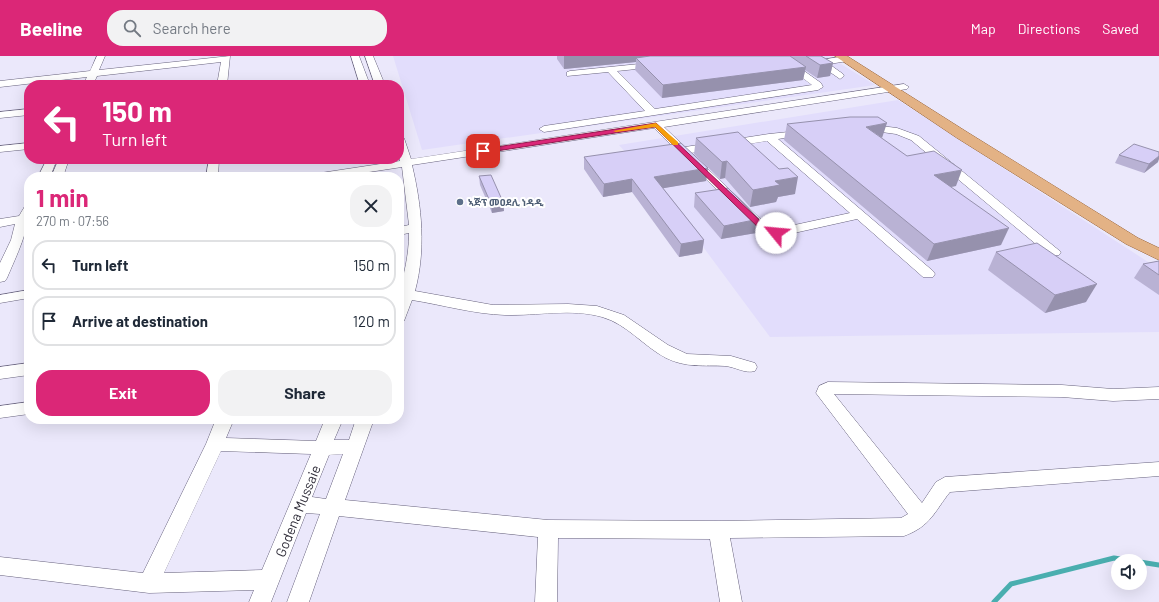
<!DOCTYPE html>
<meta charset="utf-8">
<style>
:root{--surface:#fff;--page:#f2f2f3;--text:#1f2937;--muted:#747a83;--line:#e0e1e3;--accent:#db2777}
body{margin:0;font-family:Barlow,"Noto Sans Ethiopic",sans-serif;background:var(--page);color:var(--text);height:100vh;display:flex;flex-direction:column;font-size:15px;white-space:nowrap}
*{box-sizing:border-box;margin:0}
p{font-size:13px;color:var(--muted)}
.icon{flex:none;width:22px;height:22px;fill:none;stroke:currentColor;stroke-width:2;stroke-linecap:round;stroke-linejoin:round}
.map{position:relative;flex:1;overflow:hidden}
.side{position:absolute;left:24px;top:116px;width:380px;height:252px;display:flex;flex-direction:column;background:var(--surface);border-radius:16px;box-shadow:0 4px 16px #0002}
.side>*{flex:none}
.banner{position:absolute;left:24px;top:24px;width:380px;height:84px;border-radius:16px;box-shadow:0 4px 16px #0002;background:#db2777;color:#fff;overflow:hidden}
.tools{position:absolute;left:1111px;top:498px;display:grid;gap:8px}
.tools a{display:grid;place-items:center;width:36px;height:36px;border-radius:50%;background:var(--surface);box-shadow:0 4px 16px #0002;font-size:20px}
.pin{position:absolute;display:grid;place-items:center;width:34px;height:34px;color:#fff;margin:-17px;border-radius:8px;box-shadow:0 2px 6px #0006}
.me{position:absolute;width:44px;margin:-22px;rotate:298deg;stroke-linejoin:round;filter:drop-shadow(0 0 3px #0008)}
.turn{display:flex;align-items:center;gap:14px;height:84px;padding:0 12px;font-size:18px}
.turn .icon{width:52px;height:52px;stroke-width:2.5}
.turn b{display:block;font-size:28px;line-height:34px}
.round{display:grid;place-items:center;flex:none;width:42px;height:42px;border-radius:16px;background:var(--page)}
.headline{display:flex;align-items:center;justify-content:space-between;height:68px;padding:0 12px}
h1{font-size:24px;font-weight:700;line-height:30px;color:var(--accent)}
.cta{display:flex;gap:8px;margin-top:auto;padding:8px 12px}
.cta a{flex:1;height:46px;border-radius:16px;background:var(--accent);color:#fff;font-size:16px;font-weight:700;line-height:46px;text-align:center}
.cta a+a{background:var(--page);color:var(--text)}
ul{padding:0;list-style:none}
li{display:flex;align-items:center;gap:12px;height:50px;margin:0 8px 6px;padding:0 4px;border:2px solid var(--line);border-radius:16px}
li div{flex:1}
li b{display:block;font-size:15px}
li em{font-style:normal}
header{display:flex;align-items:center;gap:24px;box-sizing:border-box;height:56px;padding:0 20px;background:var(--accent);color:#fff}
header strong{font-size:19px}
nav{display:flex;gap:22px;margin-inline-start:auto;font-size:14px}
.search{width:280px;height:36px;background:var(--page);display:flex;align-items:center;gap:10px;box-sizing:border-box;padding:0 14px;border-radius:16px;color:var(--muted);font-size:15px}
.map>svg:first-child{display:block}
.built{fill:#e2ddfc}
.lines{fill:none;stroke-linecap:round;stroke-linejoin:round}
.stream{stroke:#4aaeaf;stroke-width:5}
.minor-casing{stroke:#67627d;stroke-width:1}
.major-casing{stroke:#986235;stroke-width:1}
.minor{fill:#fff;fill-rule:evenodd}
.major{fill:#e3b285;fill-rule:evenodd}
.wall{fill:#b9b2d4}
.shaded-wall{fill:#9691ad}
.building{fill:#d7cff7;stroke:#9691ad}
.route{fill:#db2777;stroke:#8e194d}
.slow{fill:#f59e0b}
.service-dot{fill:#5c6f8a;stroke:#fff;stroke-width:1.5}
.labels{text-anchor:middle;stroke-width:4;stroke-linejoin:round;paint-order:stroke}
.far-service-label{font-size:10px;font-weight:bold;fill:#4e5e75;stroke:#fff;text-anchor:start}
.near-street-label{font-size:14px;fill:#2f2d39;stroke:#fff}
</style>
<header>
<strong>Beeline</strong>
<div class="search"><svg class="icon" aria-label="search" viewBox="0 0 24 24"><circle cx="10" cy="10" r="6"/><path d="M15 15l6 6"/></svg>Search here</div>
<nav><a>Map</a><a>Directions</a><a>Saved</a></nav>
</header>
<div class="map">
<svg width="1159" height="546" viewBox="0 0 1159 546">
<rect width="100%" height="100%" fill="#ebe8fb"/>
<g class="built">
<path d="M393,0h435l47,29 -453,65z"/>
<path d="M898,44l261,169v63l-389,5 -104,-140 -47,-52z"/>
</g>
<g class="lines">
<g class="stream">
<path d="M1140,506l19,3"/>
<path d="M994,546l17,-18 103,-26 20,3"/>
</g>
<g class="minor-casing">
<g id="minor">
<path d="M97,0h8l-6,14 131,-14 -3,29h-10l4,-23 -124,14 -4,9h-10l4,-8 -87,10v-6l90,-10z"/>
<path d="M351,0h8l11,29h-10z"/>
<path d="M365,0h8l12,29h-10z"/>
<path d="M773,0h10l38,27 2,4 -5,3 -274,42 -5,-3 5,-3 101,-15 -37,-39 -41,4v-4l3,-1 89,-9 1,2 -4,3 -39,4 38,38 157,-24z"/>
<path d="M845,0l4,3 -1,2 -19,3 14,10 1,2 -4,3 -23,-16 4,-3z"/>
<path d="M904,28l5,3 -2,2 -243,38 21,20 84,-13 39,-4 1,2 -1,2 -30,5 155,132 2,3 -2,3h-10l-66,-58 -81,18 -13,-2 -109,-107 -242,37c10,42 14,85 3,126l78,14 75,-1 29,2 27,9 44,30 19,9 44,2 24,7 2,4 -2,4c-10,3 -19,-4 -30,-5 -21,-1 -39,2 -59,-8 -23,-12 -39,-34 -64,-41 -31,-9 -65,-1 -97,-2 -31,-1 -62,-10 -93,-15l-8,21 -5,2c0,-9 -2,-20 0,-29 5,-20 10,-39 10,-61l-10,2v-8l10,-2 -7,-58 -66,10h-28l6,-3 86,-13 -1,-26 5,3 7,21zM767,85l83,72 -74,16h-5l-80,-76z"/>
<path d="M29,53v6l-29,3v-6z"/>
<path d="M864,68l33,4 22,8 142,116 -2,3h-10l-138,-115 -15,-6 -36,-5 -1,-2z"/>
<path d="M29,87v6l-29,3v-6z"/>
<path d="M47,103h10l-7,18h-12z"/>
<path d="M59,103h10l-6,18h-12z"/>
<path d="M209,103h10l-1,18h-12z"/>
<path d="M29,149c0,27 -12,49 -22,73l-2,3 -5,1v-19l11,-23 4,-16 -15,3v-8l19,-3 6,-10z"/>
<path d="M29,234v8l-29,5v-8z"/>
<path d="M29,307v12l-29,4v-12z"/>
<path d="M828,326l234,3 51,4 46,-2v12l-46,2 -51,-4 -228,-3 88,109 14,-21 9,-5 214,-15v14l-209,16c-16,20 -19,34 -46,44l-174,2 12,64h-22l-10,-63 -152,-1 -1,64h-22l3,-65 -199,-21 -30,86h-22l33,-88 -14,-1 -35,89h-22l5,-12 -105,3 -149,-18v-18l143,16 63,-129 10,-25h18l-8,19 90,3 9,-22h18l-9,21h15l7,-21h18l-29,81 203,20 171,1 182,-3 7,-4 -92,-121 3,-7zM221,395l90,3 -49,116 -98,3zM343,398l-17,45 -14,-2 17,-42z"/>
<path d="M29,346v12l-29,4v-12z"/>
</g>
</g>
<g class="major-casing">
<path id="major" d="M835,0h12l120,76 171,106 21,10v12l-33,-16 -169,-106z"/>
</g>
<use href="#minor" class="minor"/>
<use href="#major" class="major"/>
</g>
<g class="wall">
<path d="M557,0h264l12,7 -3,13 -13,2 -12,-8 -2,10 -141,18 -27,-28 1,-8 -72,7 -7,-10z"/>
<path d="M787,68l120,32 49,30 -5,1 50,58 -74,16 -143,-121z"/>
<path d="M696,82l99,56 -17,3 -2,5 -26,5 -25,-29 -5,1 -26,-25z"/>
<path d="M1119,99l39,7 -14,11 -29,-10z"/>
<path d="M584,101l124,11 -2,13 -43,7 41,52 -2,13 -23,4 -47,-65 -29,5 -19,-28z"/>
<path d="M479,120l24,26 1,9 -12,2 -12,-28z"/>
<path d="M695,137l64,26 -3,14 -35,6 -27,-32z"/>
<path d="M996,196l90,50 -41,11 -57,-43z"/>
<path d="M1159,205v34l-25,-17 9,-14z"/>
</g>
<g class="shaded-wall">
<path d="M564,0h124l-52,2v4l-72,7z"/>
<path d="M833,7l-3,13 -13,2 3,-13z"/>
<path d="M806,11l-3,13 -141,18 1,-13z"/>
<path d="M887,67l-5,15 -16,-11z"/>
<path d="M1159,100v3l-1,3 -14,11 5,-9z"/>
<path d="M727,105l-2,17 -5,1 2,-17z"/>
<path d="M708,112l-2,13 -53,9 1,-13z"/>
<path d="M962,114l-6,16 -28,5 6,-16z"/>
<path d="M798,121l-3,17 -17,3 -2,5 -26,5 3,-17 22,-9z"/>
<path d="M632,123v13l-29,5 1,-13z"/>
<path d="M503,146l1,9 -12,2 -1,-9z"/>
<path d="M759,163l-3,14 -35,6 3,-13z"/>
<path d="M1009,172l-8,17 -74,16 7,-17z"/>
<path d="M704,184l-2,13 -23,4 2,-13z"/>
<path d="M1097,228l-11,18 -41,11 10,-18z"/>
</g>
<g class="building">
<path d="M650,0h140l16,11 -143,18 -27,-27z"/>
<path d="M806,0h15l12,7 -13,2z"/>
<path d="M850,61h28l9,6 -21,4 41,29 27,-5 28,19 -28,5 75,53 -75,16 -147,-120z"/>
<path d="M738,76l41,37 9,-1 10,9 -23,4 5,4 -27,5 -26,-29 -5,1 -26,-24z"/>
<path d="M681,87l27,25 -54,9 50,63 -23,4 -49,-65 -28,5 -20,-27z"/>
<path d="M1134,88l25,8v4l-10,8 -30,-9z"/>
<path d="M491,119l12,27 -12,2 -12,-28z"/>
<path d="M728,132l31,31 -35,7 -29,-33z"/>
<path d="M1037,187l60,41 -42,11 -59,-43z"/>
<path d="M1159,205v14l-16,-11z"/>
</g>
<path class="route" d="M656,67l114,107 8,2v3l-13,-1 -110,-107 -172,26 -3,-2 3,-2z"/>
<path class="slow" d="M656,67l22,19v3h-5l-18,-18 -39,5 -3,-1z"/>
<circle class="service-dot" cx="460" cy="146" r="4"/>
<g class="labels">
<g class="far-service-label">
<text x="468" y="150">ኣጅፕ መዐደሊ ነዳዲ</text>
</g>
<g class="near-street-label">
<text transform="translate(298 455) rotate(-68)" y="5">Godena Mussaie</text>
</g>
</g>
</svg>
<div class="tools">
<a><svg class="icon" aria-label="sound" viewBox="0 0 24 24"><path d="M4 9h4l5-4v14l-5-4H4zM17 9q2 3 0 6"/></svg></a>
</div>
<div class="pin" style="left:483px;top:95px;background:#d93025"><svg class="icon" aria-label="arrive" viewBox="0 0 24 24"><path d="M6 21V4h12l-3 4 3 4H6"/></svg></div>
<svg class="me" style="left:776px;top:177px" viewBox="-20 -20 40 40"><circle r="19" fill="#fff"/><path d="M0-13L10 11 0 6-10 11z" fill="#db2777"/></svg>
<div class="banner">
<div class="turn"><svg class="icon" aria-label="left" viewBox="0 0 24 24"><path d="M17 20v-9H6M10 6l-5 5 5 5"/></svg><div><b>150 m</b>Turn left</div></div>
</div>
<section class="side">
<div class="headline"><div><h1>1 min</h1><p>270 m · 07:56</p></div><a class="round"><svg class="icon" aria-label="close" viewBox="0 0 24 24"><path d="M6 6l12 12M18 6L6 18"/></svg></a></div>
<ul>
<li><svg class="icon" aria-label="left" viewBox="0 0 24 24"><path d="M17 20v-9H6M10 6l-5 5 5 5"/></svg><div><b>Turn left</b></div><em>150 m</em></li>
<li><svg class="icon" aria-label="arrive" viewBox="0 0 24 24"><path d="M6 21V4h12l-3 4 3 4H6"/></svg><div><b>Arrive at destination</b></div><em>120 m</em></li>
</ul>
<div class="cta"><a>Exit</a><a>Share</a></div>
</section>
</div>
